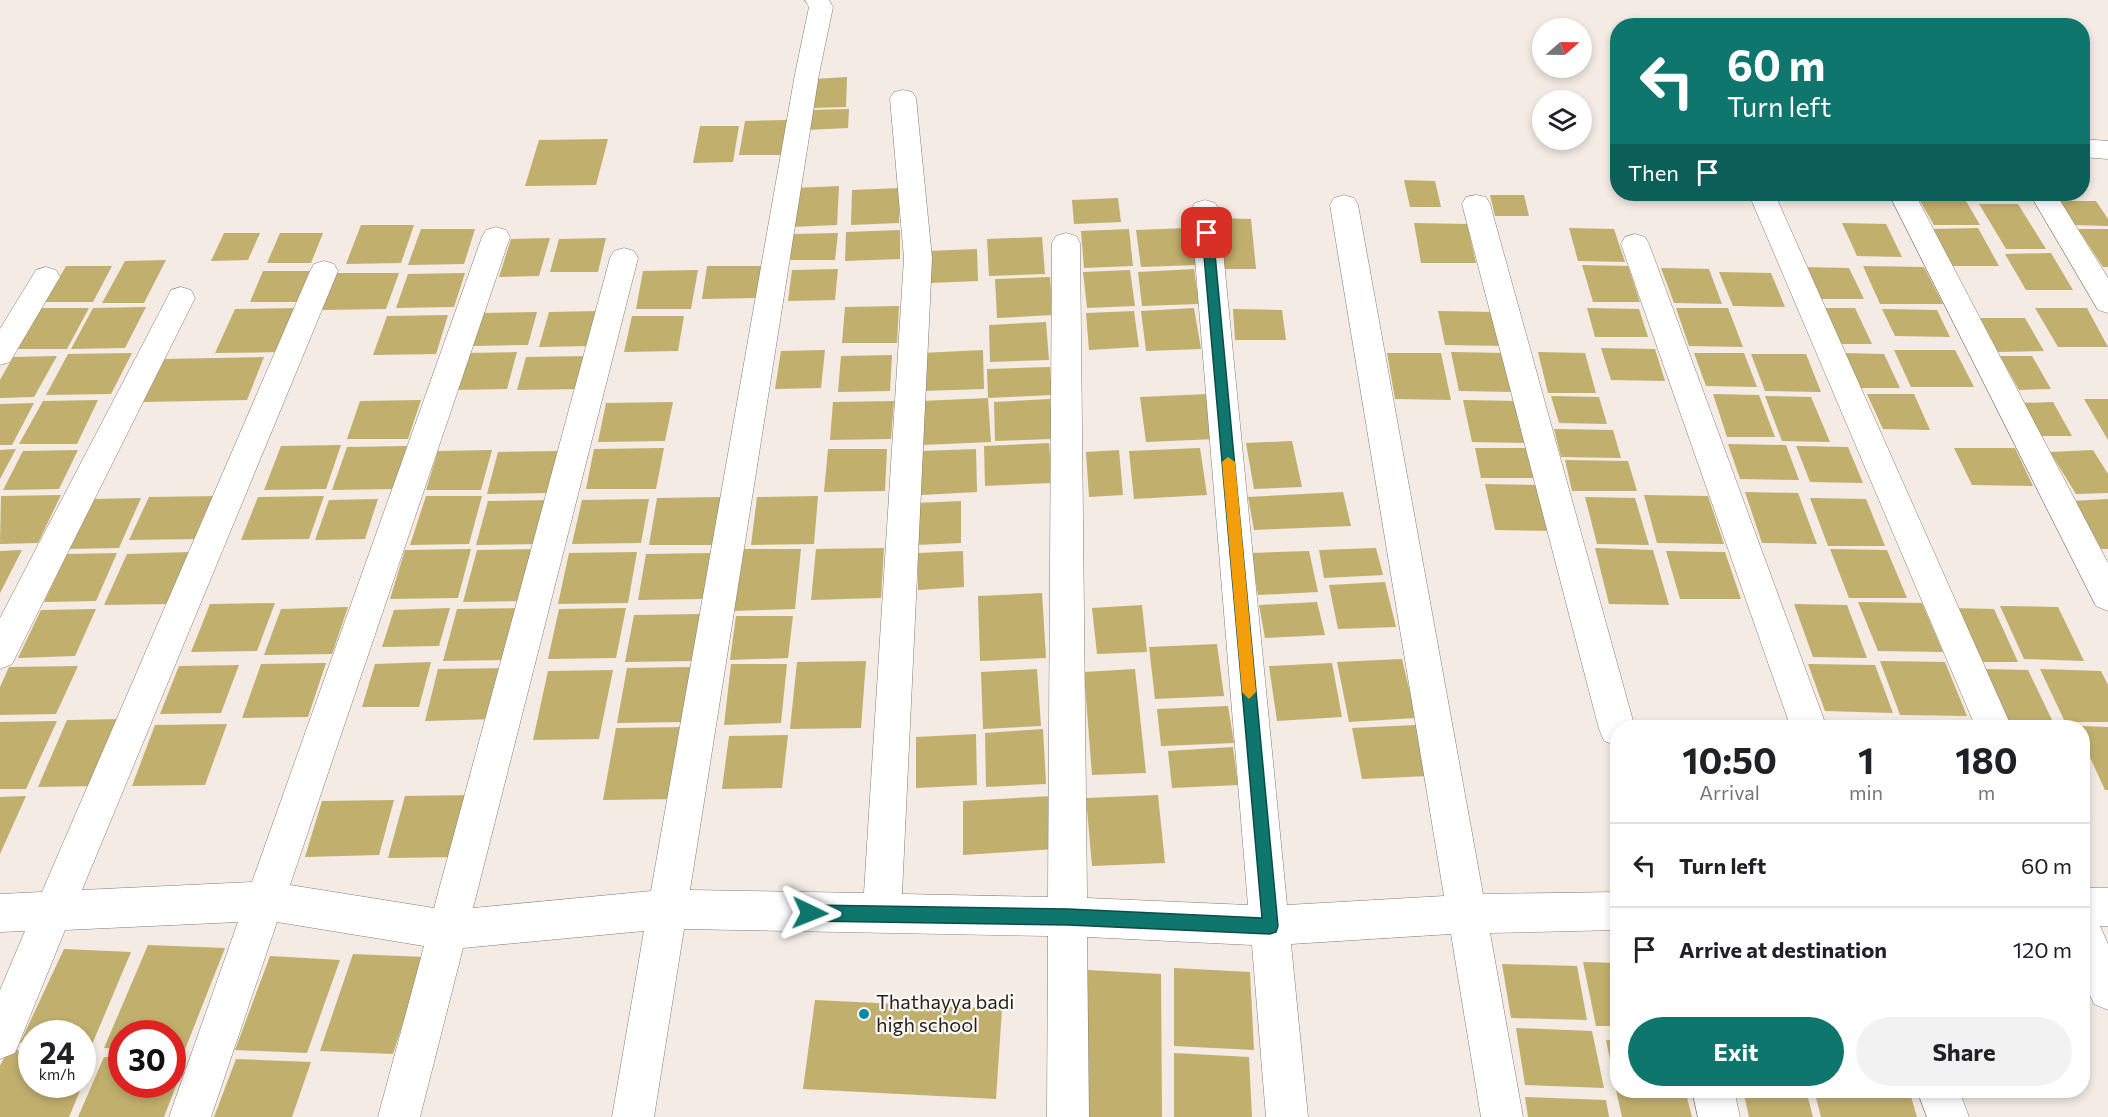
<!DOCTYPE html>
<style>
:root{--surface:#fff;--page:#f2f2f2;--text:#202124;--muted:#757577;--line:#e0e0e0;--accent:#0f766e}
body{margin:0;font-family:Commissioner,sans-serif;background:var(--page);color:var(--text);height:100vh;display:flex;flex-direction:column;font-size:22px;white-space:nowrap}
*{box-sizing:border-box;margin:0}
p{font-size:20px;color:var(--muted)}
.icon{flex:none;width:33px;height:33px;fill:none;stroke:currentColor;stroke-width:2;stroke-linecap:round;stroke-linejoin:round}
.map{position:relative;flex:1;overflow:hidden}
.side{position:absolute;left:1610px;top:720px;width:480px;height:378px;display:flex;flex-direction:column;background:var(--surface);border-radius:24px;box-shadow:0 3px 9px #0003}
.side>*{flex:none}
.banner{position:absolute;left:1610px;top:18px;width:480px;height:183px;border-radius:24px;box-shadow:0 3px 9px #0003;background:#0f766e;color:#fff;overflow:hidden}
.needle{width:39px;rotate:70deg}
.buttons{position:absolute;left:1532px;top:18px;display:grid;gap:12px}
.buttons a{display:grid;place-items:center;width:60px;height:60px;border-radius:50%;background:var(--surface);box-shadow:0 3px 9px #0003;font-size:30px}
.speed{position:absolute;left:18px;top:1020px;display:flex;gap:12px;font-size:30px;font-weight:700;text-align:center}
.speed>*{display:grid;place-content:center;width:78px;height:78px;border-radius:50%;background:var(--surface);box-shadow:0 3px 9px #0003;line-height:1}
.speed small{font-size:15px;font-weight:400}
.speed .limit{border:9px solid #d22;background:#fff;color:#111}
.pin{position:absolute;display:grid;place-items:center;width:51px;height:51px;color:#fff;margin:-26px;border-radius:12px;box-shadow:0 3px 9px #0006}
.me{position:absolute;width:66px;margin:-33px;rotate:92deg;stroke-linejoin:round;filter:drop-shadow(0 0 4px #0008)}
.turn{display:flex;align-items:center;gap:21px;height:126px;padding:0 18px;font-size:27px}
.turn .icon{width:78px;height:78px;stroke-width:2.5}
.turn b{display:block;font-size:42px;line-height:51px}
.then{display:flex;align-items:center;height:57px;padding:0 18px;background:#0003;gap:12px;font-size:22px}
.eta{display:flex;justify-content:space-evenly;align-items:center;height:102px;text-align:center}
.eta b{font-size:36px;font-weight:700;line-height:42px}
.cta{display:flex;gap:12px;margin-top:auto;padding:12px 18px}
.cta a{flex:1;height:69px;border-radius:36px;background:var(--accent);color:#fff;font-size:24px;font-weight:700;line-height:69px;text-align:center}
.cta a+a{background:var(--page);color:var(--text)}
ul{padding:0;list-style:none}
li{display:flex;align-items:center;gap:18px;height:84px;padding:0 18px;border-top:2px solid var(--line)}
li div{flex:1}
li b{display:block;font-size:22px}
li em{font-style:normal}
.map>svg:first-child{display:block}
.building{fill:#c1af6d}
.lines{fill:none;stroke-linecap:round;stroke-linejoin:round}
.minor-casing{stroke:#847c76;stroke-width:1}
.minor{fill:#fff;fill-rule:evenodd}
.route{fill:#0f766e;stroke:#0a4d48;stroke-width:1.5}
.slow{fill:#f59e0b}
.poi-dot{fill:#0189a9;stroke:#fef9f5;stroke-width:2}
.labels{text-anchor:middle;stroke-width:4.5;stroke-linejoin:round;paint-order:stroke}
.near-poi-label{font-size:20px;fill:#221f1c;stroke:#fef9f5;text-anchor:start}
</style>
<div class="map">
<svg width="2108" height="1117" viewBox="0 0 2108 1117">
<rect width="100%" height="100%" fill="#f3ebe4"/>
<g class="building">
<path d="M847,77l-1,30 -34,1 2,-29z"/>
<path d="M849,109l-1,19 -42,2 2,-20z"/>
<path d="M787,120l-5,35h-43l6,-34z"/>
<path d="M700,126h39l-6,36 -40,1z"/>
<path d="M608,139l-12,46 -71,1 14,-46z"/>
<path d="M1404,180l31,1 6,26h-31z"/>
<path d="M839,186l-2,39 -46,2 4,-39z"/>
<path d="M900,188l-1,35 -48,2 1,-35z"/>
<path d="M1916,194h46l18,31h-46z"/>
<path d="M1490,195h34l5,21h-34z"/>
<path d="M1118,198l3,24 -47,2 -2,-24z"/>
<path d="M2055,201h41l12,18v7l-38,-1z"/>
<path d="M1979,204h39l28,45h-40z"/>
<path d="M1217,218l34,1 5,50h-34z"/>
<path d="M1414,223l53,1 9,39h-55z"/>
<path d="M1842,223l44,1 16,33 -45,-1z"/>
<path d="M361,225h53l-13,38 -55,1z"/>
<path d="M1189,228l7,37 -55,2 -5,-37z"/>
<path d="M1569,228l45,1 11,33 -47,-1z"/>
<path d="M1978,228l21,38h-48l-20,-37z"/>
<path d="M421,229h54l-11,35 -56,1z"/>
<path d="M1129,229l4,37 -49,2 -3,-37z"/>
<path d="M2078,229h30v38h-5z"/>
<path d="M900,230v29l-55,2 1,-29z"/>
<path d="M224,233h36l-12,27 -37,1z"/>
<path d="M280,233h43l-12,30h-44z"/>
<path d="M838,233l-3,27h-45l3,-26z"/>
<path d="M1042,237l3,37 -56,2 -2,-37z"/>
<path d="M550,238l-11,38 -40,1 12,-38z"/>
<path d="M606,238l-8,34h-48l9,-33z"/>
<path d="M977,249l1,32 -49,2 -1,-32z"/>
<path d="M2051,253l22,37h-47l-21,-36z"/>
<path d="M166,260l-22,43h-42l23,-42z"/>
<path d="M1582,265l46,1 12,36h-47z"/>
<path d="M66,266h46l-19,36h-48z"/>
<path d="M707,266h54l-4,32 -55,1z"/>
<path d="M1863,266l61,1 19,37h-63z"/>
<path d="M1802,267l47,1 15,31h-48z"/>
<path d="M1661,268l48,1 13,35 -48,-1z"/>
<path d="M838,269l-3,31 -47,1 4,-31z"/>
<path d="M1194,269l5,35 -57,2 -4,-34z"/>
<path d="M698,270l-7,39h-55l7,-38z"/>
<path d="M1130,270l5,36 -48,2 -4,-36z"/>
<path d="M263,271h53l-13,31h-53z"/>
<path d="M1719,272l52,1 14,34 -52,-1z"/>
<path d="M336,273h63l-13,36 -64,1z"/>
<path d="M465,273l-11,34 -58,1 12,-34z"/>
<path d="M1050,277l3,38 -56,3 -2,-39z"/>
<path d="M899,306l-2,37h-55l3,-36z"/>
<path d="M146,307l-21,41 -54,1 22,-41z"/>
<path d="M39,308h50l-22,41h-51z"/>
<path d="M300,308l-18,44 -67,1 20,-44z"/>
<path d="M1194,308l7,41 -55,2 -5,-40z"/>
<path d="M1587,308l52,1 9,28h-53z"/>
<path d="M1676,308h52l15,39 -54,-1z"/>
<path d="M1821,308h34l17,36h-35z"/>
<path d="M2035,308h52l21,39h-50z"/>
<path d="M1233,309l49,1 4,30h-51z"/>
<path d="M1882,309l55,1 13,27 -55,-1z"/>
<path d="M598,311l-8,35 -51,1 10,-35z"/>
<path d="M1134,311l5,36 -50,3 -3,-37z"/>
<path d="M1438,311l58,1 9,34 -60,-1z"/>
<path d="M537,312l-9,33 -56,1 9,-33z"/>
<path d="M448,315l-12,39 -63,1 14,-39z"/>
<path d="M632,316h52l-6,35 -54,1z"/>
<path d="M1980,318h45l19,33 -46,1z"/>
<path d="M1046,322l3,38 -59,2 -1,-37z"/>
<path d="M1601,348l54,1 10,32 -54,-1z"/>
<path d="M825,350l-4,38 -46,1 6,-38z"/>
<path d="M983,350l1,39 -62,2v-38z"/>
<path d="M1894,350h61l19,37h-63z"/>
<path d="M517,352l-10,37 -53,1 12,-37z"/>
<path d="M1451,352l55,1 9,39 -56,-1z"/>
<path d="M1538,352l47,1 11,40h-48z"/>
<path d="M132,353l-21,41 -65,1 22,-41z"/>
<path d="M1387,353h54l10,47 -56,-1z"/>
<path d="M1694,353h50l13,34 -51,-1z"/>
<path d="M1844,353l40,1 16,34h-40z"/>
<path d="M1751,354h55l15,38 -56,-1z"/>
<path d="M892,355l-2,36 -52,1 3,-36z"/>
<path d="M57,356l-23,41 -34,1v-18l13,-23z"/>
<path d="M588,356l-7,33 -64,1 9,-33z"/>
<path d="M2000,356h32l19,33 -32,1z"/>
<path d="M264,357l-17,43 -104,2 21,-43z"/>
<path d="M1050,367l2,28 -64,3 3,44 -70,3 1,-44 66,-3 -1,-29z"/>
<path d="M1208,394l7,45 -69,3 -6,-45z"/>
<path d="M1713,394l46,1 16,42h-48z"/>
<path d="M1867,394h47l16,36 -47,-1z"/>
<path d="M1551,396l48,1 8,27 -48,-1z"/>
<path d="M1765,396l46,1 19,45 -48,-1z"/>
<path d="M1050,399l3,40 -58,2 -1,-39z"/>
<path d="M2084,399h24v41z"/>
<path d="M98,400l-21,44h-58l24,-43z"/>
<path d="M421,400l-13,39h-61l13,-38z"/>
<path d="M1463,400l54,1 10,42 -55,-1z"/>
<path d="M894,401l-3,38 -61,1 3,-38z"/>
<path d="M673,402l-8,39 -67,1 8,-39z"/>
<path d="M2053,402l19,34h-34l-18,-33z"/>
<path d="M34,403l-22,42h-12v-41z"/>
<path d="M1554,429l59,1 8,28 -60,-1z"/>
<path d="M1292,441l10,46 -48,2 -8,-46z"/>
<path d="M1049,443l3,40 -67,3 -1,-40z"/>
<path d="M1728,444l58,1 13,35 -59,-1z"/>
<path d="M341,445l-15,44 -62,1 17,-44z"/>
<path d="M407,446l-13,43 -62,1 15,-43z"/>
<path d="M1796,446l52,1 15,36 -53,-1z"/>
<path d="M664,448l-8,41h-70l8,-40z"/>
<path d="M1200,448l7,47 -73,4 -5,-48z"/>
<path d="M1475,448h54l7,30h-55z"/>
<path d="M1954,448h61l18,38 -61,-1z"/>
<path d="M16,449l-16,30v-29z"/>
<path d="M828,449h59l-2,42 -61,1z"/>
<path d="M976,449l1,43 -56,3v-44z"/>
<path d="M78,450l-19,39 -56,1 20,-39z"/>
<path d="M492,450l-11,40h-55l12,-39z"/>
<path d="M1119,450l4,45 -34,2 -3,-45z"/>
<path d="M2093,450l15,24v19l-32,1 -26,-42z"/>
<path d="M558,451l-10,42 -61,1 11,-42z"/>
<path d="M1565,460l63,1 9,30h-65z"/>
<path d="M1485,484l58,1 12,46 -60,-1z"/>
<path d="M1343,492l8,34 -97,4 -6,-33z"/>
<path d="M1745,492l53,1 19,51 -55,-1z"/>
<path d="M61,495l-23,48 -38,1 1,-48z"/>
<path d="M1644,495l64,1 16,48 -67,-1z"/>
<path d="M219,496l-18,43 -72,1 20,-43z"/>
<path d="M324,496l-15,43 -68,1 17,-43z"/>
<path d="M426,496h56l-13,48 -59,1z"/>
<path d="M818,496l-4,48 -63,1 6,-48z"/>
<path d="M722,497l-7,48h-66l8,-47z"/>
<path d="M1585,497l50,1 14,47 -52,-1z"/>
<path d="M141,498l-22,50 -51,1 24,-50z"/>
<path d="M1810,498l56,1 19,47h-57z"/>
<path d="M378,499l-13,40 -50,1 14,-40z"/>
<path d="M649,499l-8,44 -69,1 10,-44z"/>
<path d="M2108,499v50h-7l-29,-48z"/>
<path d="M552,500l-10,44 -66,1 12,-44z"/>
<path d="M961,501v42l-45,2v-42z"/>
<path d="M884,548l-3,50 -70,2 5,-51z"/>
<path d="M1376,548l7,27 -59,3 -5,-28z"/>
<path d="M1595,548l58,2 16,55 -60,-1z"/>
<path d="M471,549l-13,49 -68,1 15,-49z"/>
<path d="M542,549l-13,52 -66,1 14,-52z"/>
<path d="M741,549h60l-6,60 -63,2z"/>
<path d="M1830,549l57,1 20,48h-58z"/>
<path d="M22,550l-22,43v-42z"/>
<path d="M963,551l1,36 -46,3v-37z"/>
<path d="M1309,551l9,41 -60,3 -7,-42z"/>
<path d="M1666,551l59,1 16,47h-61z"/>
<path d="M190,552l-21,52 -65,1 23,-51z"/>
<path d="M637,552l-9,51 -70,1 11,-51z"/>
<path d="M117,553l-21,48 -52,1 23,-48z"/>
<path d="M710,553l-7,46 -65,1 8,-46z"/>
<path d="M1385,582l11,45 -58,2 -9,-44z"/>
<path d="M1042,593l4,65 -66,3 -2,-65z"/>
<path d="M1317,602l8,33 -60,3 -6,-33z"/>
<path d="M1858,602l64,1 21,49 -65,-1z"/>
<path d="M275,603l-18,48 -66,1 19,-48z"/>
<path d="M1794,604l53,1 20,53 -54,-1z"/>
<path d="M1142,605l5,47 -50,2 -5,-46z"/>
<path d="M2000,606l58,1 26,54 -60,-2z"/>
<path d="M348,607l-16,47 -68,1 17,-46z"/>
<path d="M450,608l-11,38 -57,1 12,-37z"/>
<path d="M518,608l-12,52 -63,1 14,-52z"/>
<path d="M626,608l-10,50 -68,1 11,-50z"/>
<path d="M1953,608l41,1 24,53h-42z"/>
<path d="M96,609l-21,47 -57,2 23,-48z"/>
<path d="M700,614l-6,47 -69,1 9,-47z"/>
<path d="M736,616h57l-5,42 -58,2z"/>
<path d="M1217,644l7,52 -69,3 -6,-52z"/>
<path d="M1402,659l14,59 -67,4 -12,-60z"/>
<path d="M866,661l-5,67 -71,1 7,-67z"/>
<path d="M1880,661l65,1 22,54 -67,-1z"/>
<path d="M431,662l-12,45h-57l13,-43z"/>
<path d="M326,663l-18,54 -66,1 19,-54z"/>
<path d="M1332,663l10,54 -65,4 -8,-55z"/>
<path d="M731,664h56l-6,59 -57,2z"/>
<path d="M1808,664l67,1 18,48 -68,-2z"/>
<path d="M239,665l-18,48 -61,1 19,-48z"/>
<path d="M78,666l-22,48 -56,1v-28l9,-20z"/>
<path d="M691,667l-8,55 -66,1 10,-55z"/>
<path d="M510,668l-13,51 -72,2 13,-52z"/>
<path d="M1037,669l4,57 -58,3 -2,-57z"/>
<path d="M1135,669l11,104 -54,2 -8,-103z"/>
<path d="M1983,669l45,1 24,50h-47z"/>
<path d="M2040,669l61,2 7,14v37h-43z"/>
<path d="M613,670l-14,69 -66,1 15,-69z"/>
<path d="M1228,706l6,37 -73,3 -4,-37z"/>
<path d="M126,719l-28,67 -60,1 29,-67z"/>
<path d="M57,721l-31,68h-26v-67z"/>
<path d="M227,724l-22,61 -73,1 23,-61z"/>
<path d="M1416,725l12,51 -66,3 -10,-51z"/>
<path d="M2082,726l26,1v63h-3l-23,-50z"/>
<path d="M688,727l-11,72 -74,1 13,-72z"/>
<path d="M1043,729l3,55 -60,3 -1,-54z"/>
<path d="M976,734l1,51 -61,3v-51z"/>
<path d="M788,735l-6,53 -60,1 7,-53z"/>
<path d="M1233,747l5,38 -66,3 -4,-37z"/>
<path d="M476,795l-14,62 -74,1 17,-62z"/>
<path d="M1158,795l7,68 -73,3 -6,-68z"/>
<path d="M26,796l-26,58v-57z"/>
<path d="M1052,796l4,53 -93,6v-54z"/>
<path d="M394,800l-15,55 -74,2 17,-56z"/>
<path d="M148,945l77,3 -41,104 -12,-1v-17h-50v15l-18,-1z"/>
<path d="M64,949l67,3 -40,95 -9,-1v-12h-50v10l-12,-1z"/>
<path d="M353,954l71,3 -31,97 -73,-3z"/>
<path d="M270,956l70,4 -33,93 -72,-3z"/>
<path d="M1583,962l34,1v63h-21z"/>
<path d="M1502,964l75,2 10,54 -76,-2z"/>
<path d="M1174,968l76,4 4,78 -80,-4z"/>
<path d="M1088,970l73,4 1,143h-78z"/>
<path d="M815,1000l187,9 -6,90 -193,-10z"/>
<path d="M1516,1028l76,3 12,57 -79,-3z"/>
<path d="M1606,1040l11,1v48h-1z"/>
<path d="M8,1050l24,1v33h50v-30l13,1 -26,62h-69v-51z"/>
<path d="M1174,1053l75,4 3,60h-78z"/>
<path d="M104,1057h18v27h50v-25l14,1 -22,57h-86z"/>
<path d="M236,1059l75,3 -19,55h-78z"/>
<path d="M1616,1090h69l7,27h-70z"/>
<path d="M1743,1090h63l7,27h-64z"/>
<path d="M1814,1090h95l8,27h-96z"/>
<path d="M1525,1097l81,3 3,17h-81z"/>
</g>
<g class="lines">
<g class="minor-casing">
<g id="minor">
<path d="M805,0h24l4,7 -14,67 -129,816 174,3 40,-635 -14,-160 4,-6 9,-2 9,2 4,6 16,160 -30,636 146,3 4,-654 4,-7 10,-3 10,3 4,7 7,655 161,7 -57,-695 4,-7 10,-3 10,3 4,7 68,695 157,-9 -114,-691 4,-7 10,-3 10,3 4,7 125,689 134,-2v38l-127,3 33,184h-42l-30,-183 -160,10 17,173h-42l-14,-172 -165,-8 2,180h-42l1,-181 -364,-7 -30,188h-42l32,-186 -181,17 -43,169h-42l46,-171 -147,-24 -66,195h-42l69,-195 -173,8 -50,123 -15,6v-69l25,-59 -25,1v-38l42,-2 268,-621 4,-7 10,-3 10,3 4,7 -256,619 170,-8 230,-645 4,-7 10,-3 10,3 4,7 -220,648 144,23 176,-650 4,-7 10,-3 10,3 4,7 -165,650 178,-17 144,-817 14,-67z"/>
<path d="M2082,139l26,2v18l-26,-2z"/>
<path d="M1754,194h20l3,5 235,529h-36l-225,-529z"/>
<path d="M1889,194h26l193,369v48l-12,-5z"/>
<path d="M2030,194h26l52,84v35l-10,-3z"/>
<path d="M1476,195l10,2 4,7 145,524h-18v18l-13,-5 -5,-12 -137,-525 4,-7z"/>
<path d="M1635,234l10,3 4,7 178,484h-36l-170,-484 4,-7z"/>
<path d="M46,267l10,3 4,7 -50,85 -10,3v-36l36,-59z"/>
<path d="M181,287l10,3 4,8 -183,366 -12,5v-51l167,-320 4,-8z"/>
<path d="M2082,888h26v38h-8l8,18v66l-14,-6 -12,-27z"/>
<path d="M1692,1090h42l6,27h-42z"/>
<path d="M1917,1090h42l10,27h-42z"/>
</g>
</g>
<use href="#minor" class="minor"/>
</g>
<path class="route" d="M1207,229l6,4 65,693 -2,6 -6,2 -202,-9 -258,-4 -5,-2 -3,-6 3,-6 5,-2 258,4 194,9 -60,-685z"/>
<path class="slow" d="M1228,457l7,5 21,230 -7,7 -7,-7 -20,-230z"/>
<circle class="poi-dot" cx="864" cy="1014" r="6"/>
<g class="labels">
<g class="near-poi-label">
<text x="876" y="1009">Thathayya badi<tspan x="876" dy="23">high school</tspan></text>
</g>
</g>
</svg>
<div class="buttons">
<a><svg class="needle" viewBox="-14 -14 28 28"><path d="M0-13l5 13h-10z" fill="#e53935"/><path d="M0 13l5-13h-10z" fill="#757577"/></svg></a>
<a><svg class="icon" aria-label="layers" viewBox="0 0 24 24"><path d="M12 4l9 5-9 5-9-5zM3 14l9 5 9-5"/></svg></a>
</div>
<div class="speed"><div>24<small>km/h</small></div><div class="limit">30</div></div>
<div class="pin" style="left:1207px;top:233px;background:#d93025"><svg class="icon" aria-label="arrive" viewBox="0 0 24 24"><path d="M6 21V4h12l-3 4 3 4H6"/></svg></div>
<svg class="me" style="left:810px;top:913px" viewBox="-20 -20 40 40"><path d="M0-17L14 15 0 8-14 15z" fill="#0f766e" stroke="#fff" stroke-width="4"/></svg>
<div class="banner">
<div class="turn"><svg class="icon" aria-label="left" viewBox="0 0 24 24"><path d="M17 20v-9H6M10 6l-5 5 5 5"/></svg><div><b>60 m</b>Turn left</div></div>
<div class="then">Then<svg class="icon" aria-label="arrive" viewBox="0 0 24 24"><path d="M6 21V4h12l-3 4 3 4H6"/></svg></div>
</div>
<section class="side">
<div class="eta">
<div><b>10:50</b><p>Arrival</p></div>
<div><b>1</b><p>min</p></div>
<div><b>180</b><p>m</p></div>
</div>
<ul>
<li><svg class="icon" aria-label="left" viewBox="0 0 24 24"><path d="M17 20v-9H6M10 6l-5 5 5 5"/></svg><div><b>Turn left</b></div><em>60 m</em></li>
<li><svg class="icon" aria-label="arrive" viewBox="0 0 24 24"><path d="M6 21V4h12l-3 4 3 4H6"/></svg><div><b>Arrive at destination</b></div><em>120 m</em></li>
</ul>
<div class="cta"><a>Exit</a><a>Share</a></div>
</section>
</div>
